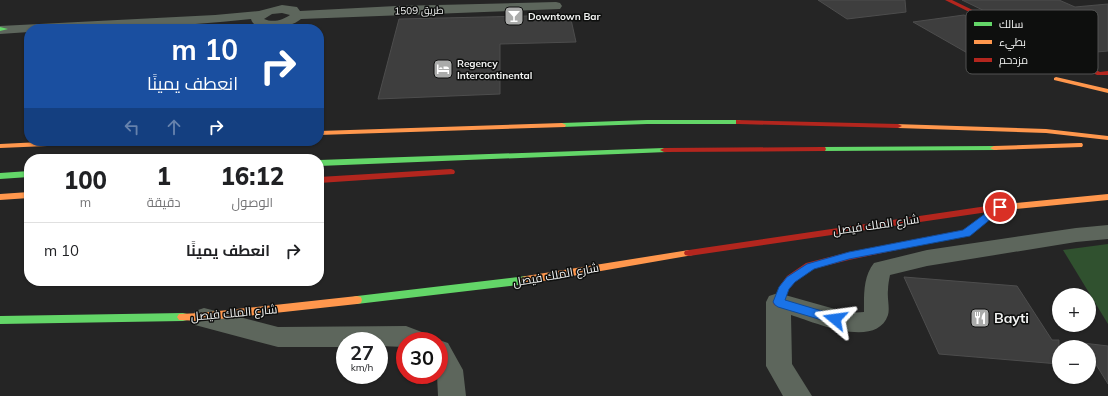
<!DOCTYPE html>
<html lang="ar">
<meta charset="utf-8">
<style>
:root{--surface:#fff;--page:#f6f6f6;--text:#202124;--muted:#757577;--line:#e0e0e0}
body{margin:0;font-family:Mulish,Cairo,sans-serif;background:var(--page);color:var(--text);direction:rtl;height:100vh;display:flex;flex-direction:column;font-size:15px;white-space:nowrap}
*{box-sizing:border-box;margin:0}
p{font-size:13px;color:var(--muted)}
.icon{flex:none;width:22px;height:22px;fill:none;stroke:currentColor;stroke-width:2;stroke-linecap:round;stroke-linejoin:round}
.map{position:relative;flex:1;overflow:hidden;direction:ltr}
.drawer{position:absolute;left:24px;top:154px;width:300px;height:132px;display:flex;flex-direction:column;background:var(--surface);border-radius:16px;box-shadow:0 1px 3px #0004;direction:rtl}
.drawer>*{flex:none}
.banner{position:absolute;left:24px;top:24px;width:300px;height:122px;border-radius:16px;box-shadow:0 1px 3px #0004;direction:rtl;background:#1a4fa0;color:#fff;overflow:hidden}
.tools{position:absolute;left:1052px;top:288px;display:grid;gap:8px}
.tools a{display:grid;place-items:center;width:44px;height:44px;border-radius:50%;background:var(--surface);box-shadow:0 1px 3px #0004;font-size:20px}
.speed{position:absolute;left:336px;top:332px;display:flex;gap:8px;font-size:20px;font-weight:700;text-align:center}
.speed>*{display:grid;place-content:center;width:52px;height:52px;border-radius:50%;background:var(--surface);box-shadow:0 1px 3px #0004;line-height:1}
.speed small{font-size:10px;font-weight:400}
.speed .limit{border:6px solid #d22;background:#fff;color:#111}
.pin{position:absolute;display:grid;place-items:center;width:34px;height:34px;color:#fff;margin:-17px;border:2px solid #fff;border-radius:50%;box-shadow:0 1px 4px #0007}
.me{position:absolute;width:44px;margin:-22px;rotate:286deg;stroke-linejoin:round;filter:drop-shadow(0 0 3px #0008)}
.turn{display:flex;align-items:center;gap:14px;height:84px;padding:0 20px;font-size:18px}
.turn .icon{width:52px;height:52px;stroke-width:2.5}
.turn b{display:block;font-size:28px;line-height:34px}
.lanes{display:flex;align-items:center;height:38px;padding:0 20px;background:#0003;justify-content:center;gap:20px;direction:ltr}
.lanes .off{opacity:.35}
.eta{display:flex;justify-content:space-evenly;align-items:center;height:68px;text-align:center}
.eta b{font-size:24px;font-weight:800;line-height:28px}
ul{padding:0;list-style:none}
li{display:flex;align-items:center;gap:12px;height:56px;padding:0 20px;border-top:1px solid var(--line)}
li div{flex:1}
li b{display:block;font-size:15px}
li em{font-style:normal}
.map>svg:first-child{display:block}
.green{fill:#30512f}
.building{fill:#3e3e3e;stroke:#4d4d4d}
.lines{fill:none;stroke-linecap:round;stroke-linejoin:round}
.street{fill:#5d665c;fill-rule:evenodd}
.fast{fill:#63d668;fill-rule:evenodd}
.slow{fill:#ff974d;fill-rule:evenodd}
.jam{fill:#b3261e;fill-rule:evenodd}
.route{fill:#1a73e8;stroke:#114b97}
.labels{text-anchor:middle;stroke-width:3;stroke-linejoin:round;paint-order:stroke}
.far-street-label{font-size:10px;fill:#f2f3f2;stroke:#0e0f0e}
.far-poi-label{font-size:10px;font-weight:bold;fill:#f2f3f2;stroke:#0e0f0e;text-anchor:start}
.street-label{font-size:12px;fill:#f2f3f2;stroke:#0e0f0e}
.near-poi-label{font-size:14px;font-weight:bold;fill:#f2f3f2;stroke:#0e0f0e;text-anchor:start}
.key{fill:#0e0f0e;stroke:#525352;stroke-width:1}
.key-label{font-size:11px;fill:#f2f3f2}
</style>
<div class="map">
<svg width="1108" height="396" viewBox="0 0 1108 396">
<rect width="100%" height="100%" fill="#252525"/>
<path class="green" d="M1108,244v80l-45,-74z"/>
<g class="building">
<path d="M818,0h87l1,12 -59,7z"/>
<path d="M962,0h97l16,7 33,-3v47l-35,3z"/>
<path d="M570,15l6,27 -76,2v50l-122,5 21,-80z"/>
<path d="M964,15l82,41 -2,1 3,1 -26,8 -4,-2 -25,3 -79,-45z"/>
<path d="M904,277l113,9 35,54h7v24l-120,-10z"/>
<path d="M1083,343l25,3v38l-19,-31v-6h-4z"/>
</g>
<g class="lines">
<g class="street">
<path d="M556,2l4,1 2,3 -2,3 -259,10c-10,9 -46,16 -50,0 -74,8 -148,10 -222,10v3l-29,2v-8l215,-11 44,-4 23,-6 15,2 3,4 96,-5zM282,13l8,2c-7,5 -17,8 -26,4l8,-5z"/>
<path d="M1108,225v14l-32,3 -149,24 -37,9c-1,5 -2,10 -2,15 -1,8 2,18 0,25 -12,35 -74,7 -97,0l1,49 20,32h-29l-17,-30v-64l3,-6 9,-3 71,20 15,-1c0,-17 -1,-35 10,-49l53,-13 149,-22z"/>
<path d="M204,308l74,19 128,-1 21,8 4,7h-26v6l-26,-1v-5h-34v6h-67l-83,-22 -3,-7 3,-7z"/>
<path d="M439,340l9,3 15,27 3,26h-28l-1,-21h2v-34h-2z"/>
</g>
<g class="fast">
<path d="M0,27l8,2 -8,2z"/>
<path d="M647,120h92l4,2 -4,2h-92l-85,3 -4,-2 4,-2z"/>
<path d="M994,146l4,2 -1,2 -175,1 -4,-2 4,-2z"/>
<path d="M664,148l4,2 -1,2 -348,14v-6z"/>
<path d="M29,171v6l-29,2v-6z"/>
<path d="M526,276l4,1 1,3 -1,3 -4,1 -169,20 -4,-1 -1,-3 1,-3 4,-1z"/>
<path d="M183,313l4,1 2,3 -2,3 -4,1 -183,3v-8z"/>
</g>
<g class="slow">
<path d="M1056,77l52,12v4l-54,-13v-2z"/>
<path d="M562,123l4,2 -1,2 -246,8v-4z"/>
<path d="M895,124l151,5 62,7v4l-62,-7 -148,-5 -4,-2z"/>
<path d="M61,141h61l-4,2 -118,5v-4z"/>
<path d="M1079,143h3l1,2 -1,2 -88,3 -4,-2 4,-2z"/>
<path d="M29,192v6l-29,2v-6z"/>
<path d="M1108,194v6l-121,12 -5,-3 5,-3z"/>
<path d="M689,250l4,1 1,2 -1,2 -167,29 -4,-1 -1,-3 1,-3 4,-1z"/>
<path d="M357,296l4,1 1,3 -1,3 -4,1 -157,17 -21,-1 -2,-3 2,-3 21,-1z"/>
</g>
<g class="jam">
<path d="M945,0h7l148,72 8,-1v4h-11z"/>
<path d="M736,120l162,4 4,2 -4,2 -159,-4h-3z"/>
<path d="M822,147h3l1,2 -1,2 -161,1 -4,-2 4,-2z"/>
<path d="M451,169l3,1 1,2 -1,2 -135,9v-6z"/>
<path d="M999,205l5,3 -2,2 -33,25 -120,25 -36,9 -18,13 -6,7 -7,16 -4,1 -4,-1 -1,-3 8,-18 6,-8 19,-13 43,-11 114,-22 25,-18 -299,44 -4,-1 -1,-2 1,-2 4,-1 298,-44 5,3z"/>
</g>
</g>
<path class="route" d="M1000,204l5,3 -2,2 -33,27 -121,23 -35,10 -19,13 -6,7 -4,11 54,16 2,3 -2,3 -4,2 -57,-17 -3,-2 -2,-3 6,-15 8,-10 20,-13 42,-12 114,-22 34,-25z"/>
<defs>
<g id="bar-square" transform="scale(1)"><rect x="-9" y="-9" width="18" height="18" rx="4" fill="#aaabaa" stroke="#0e0f0e"/><path d="M-6-5H6L.8 .8V4.5H3.5V6h-7V4.5H-.8V.8Z" fill="#fff"/></g>
<g id="hotel-square" transform="scale(1)"><rect x="-9" y="-9" width="18" height="18" rx="4" fill="#aaabaa" stroke="#0e0f0e"/><path d="M-6-4.5h1.5V1H6V5H4.5V3h-9V5H-6ZM-4 0a1.8 1.8 0 1 1 3.6 0ZM.5 0V-2.5h3Q6-2.5 6 0Z" fill="#fff"/></g>
<g id="restaurant-square" transform="scale(1)"><rect x="-9" y="-9" width="18" height="18" rx="4" fill="#aaabaa" stroke="#0e0f0e"/><path d="M-5-6h1v4h1v-4h1v4h1v-4h1v5L-1.5 .5V6h-2V.5L-5-1ZM5-6V6H3V1.5H1.5Q1.5-4 5-6Z" fill="#fff"/></g>
</defs>
<g fill-rule="evenodd">
<use href="#bar-square" x="514" y="16"/>
<use href="#hotel-square" x="443" y="69"/>
<use href="#restaurant-square" x="980" y="318"/>
</g>
<g class="labels">
<g class="far-street-label">
<text transform="translate(419 10) rotate(-1)" y="4">طريق 1509</text>
</g>
<g class="far-poi-label">
<text x="528" y="20">Downtown Bar</text>
<text x="457" y="67">Regency<tspan x="457" dy="12">Intercontinental</tspan></text>
</g>
<g class="street-label">
<text transform="translate(876 225) rotate(-8)" y="4">شارع الملك فيصل</text>
<text transform="translate(556 275) rotate(-10)" y="4">شارع الملك فيصل</text>
<text transform="translate(234 313) rotate(-5)" y="4">شارع الملك فيصل</text>
</g>
<g class="near-poi-label">
<text x="994" y="323">Bayti</text>
</g>
</g>
<rect x="966" y="10" width="132" height="64" rx="6" class="key"/>
<rect x="974" y="22" width="18" height="4" fill="#63d668"/>
<rect x="974" y="40" width="18" height="4" fill="#ff974d"/>
<rect x="974" y="58" width="18" height="4" fill="#b3261e"/>
<g class="key-label">
<text x="999" y="28">سالك</text>
<text x="999" y="46">بطيء</text>
<text x="999" y="64">مزدحم</text>
</g>
</svg>
<div class="tools">
<a>+</a>
<a>−</a>
</div>
<div class="speed"><div>27<small>km/h</small></div><div class="limit">30</div></div>
<div class="pin" style="left:1000px;top:207px;background:#d93025"><svg class="icon" aria-label="arrive" viewBox="0 0 24 24"><path d="M6 21V4h12l-3 4 3 4H6"/></svg></div>
<svg class="me" style="left:835px;top:319px" viewBox="-20 -20 40 40"><path d="M0-17L14 15 0 8-14 15z" fill="#1a73e8" stroke="#fff" stroke-width="4"/></svg>
<div class="banner">
<div class="turn"><svg class="icon" aria-label="right" viewBox="0 0 24 24"><path d="M7 20v-9h11M14 6l5 5-5 5"/></svg><div><b>10 m</b>انعطف يمينًا</div></div>
<div class="lanes"><svg class="icon off" aria-label="left" viewBox="0 0 24 24"><path d="M17 20v-9H6M10 6l-5 5 5 5"/></svg><svg class="icon off" aria-label="ahead" viewBox="0 0 24 24"><path d="M12 20V5M6 11l6-6 6 6"/></svg><svg class="icon" aria-label="right" viewBox="0 0 24 24"><path d="M7 20v-9h11M14 6l5 5-5 5"/></svg></div>
</div>
<section class="drawer">
<div class="eta">
<div><b>16:12</b><p>الوصول</p></div>
<div><b>1</b><p>دقيقة</p></div>
<div><b>100</b><p>m</p></div>
</div>
<ul>
<li><svg class="icon" aria-label="right" viewBox="0 0 24 24"><path d="M7 20v-9h11M14 6l5 5-5 5"/></svg><div><b>انعطف يمينًا</b></div><em>10 m</em></li>
</ul>
</section>
</div>
